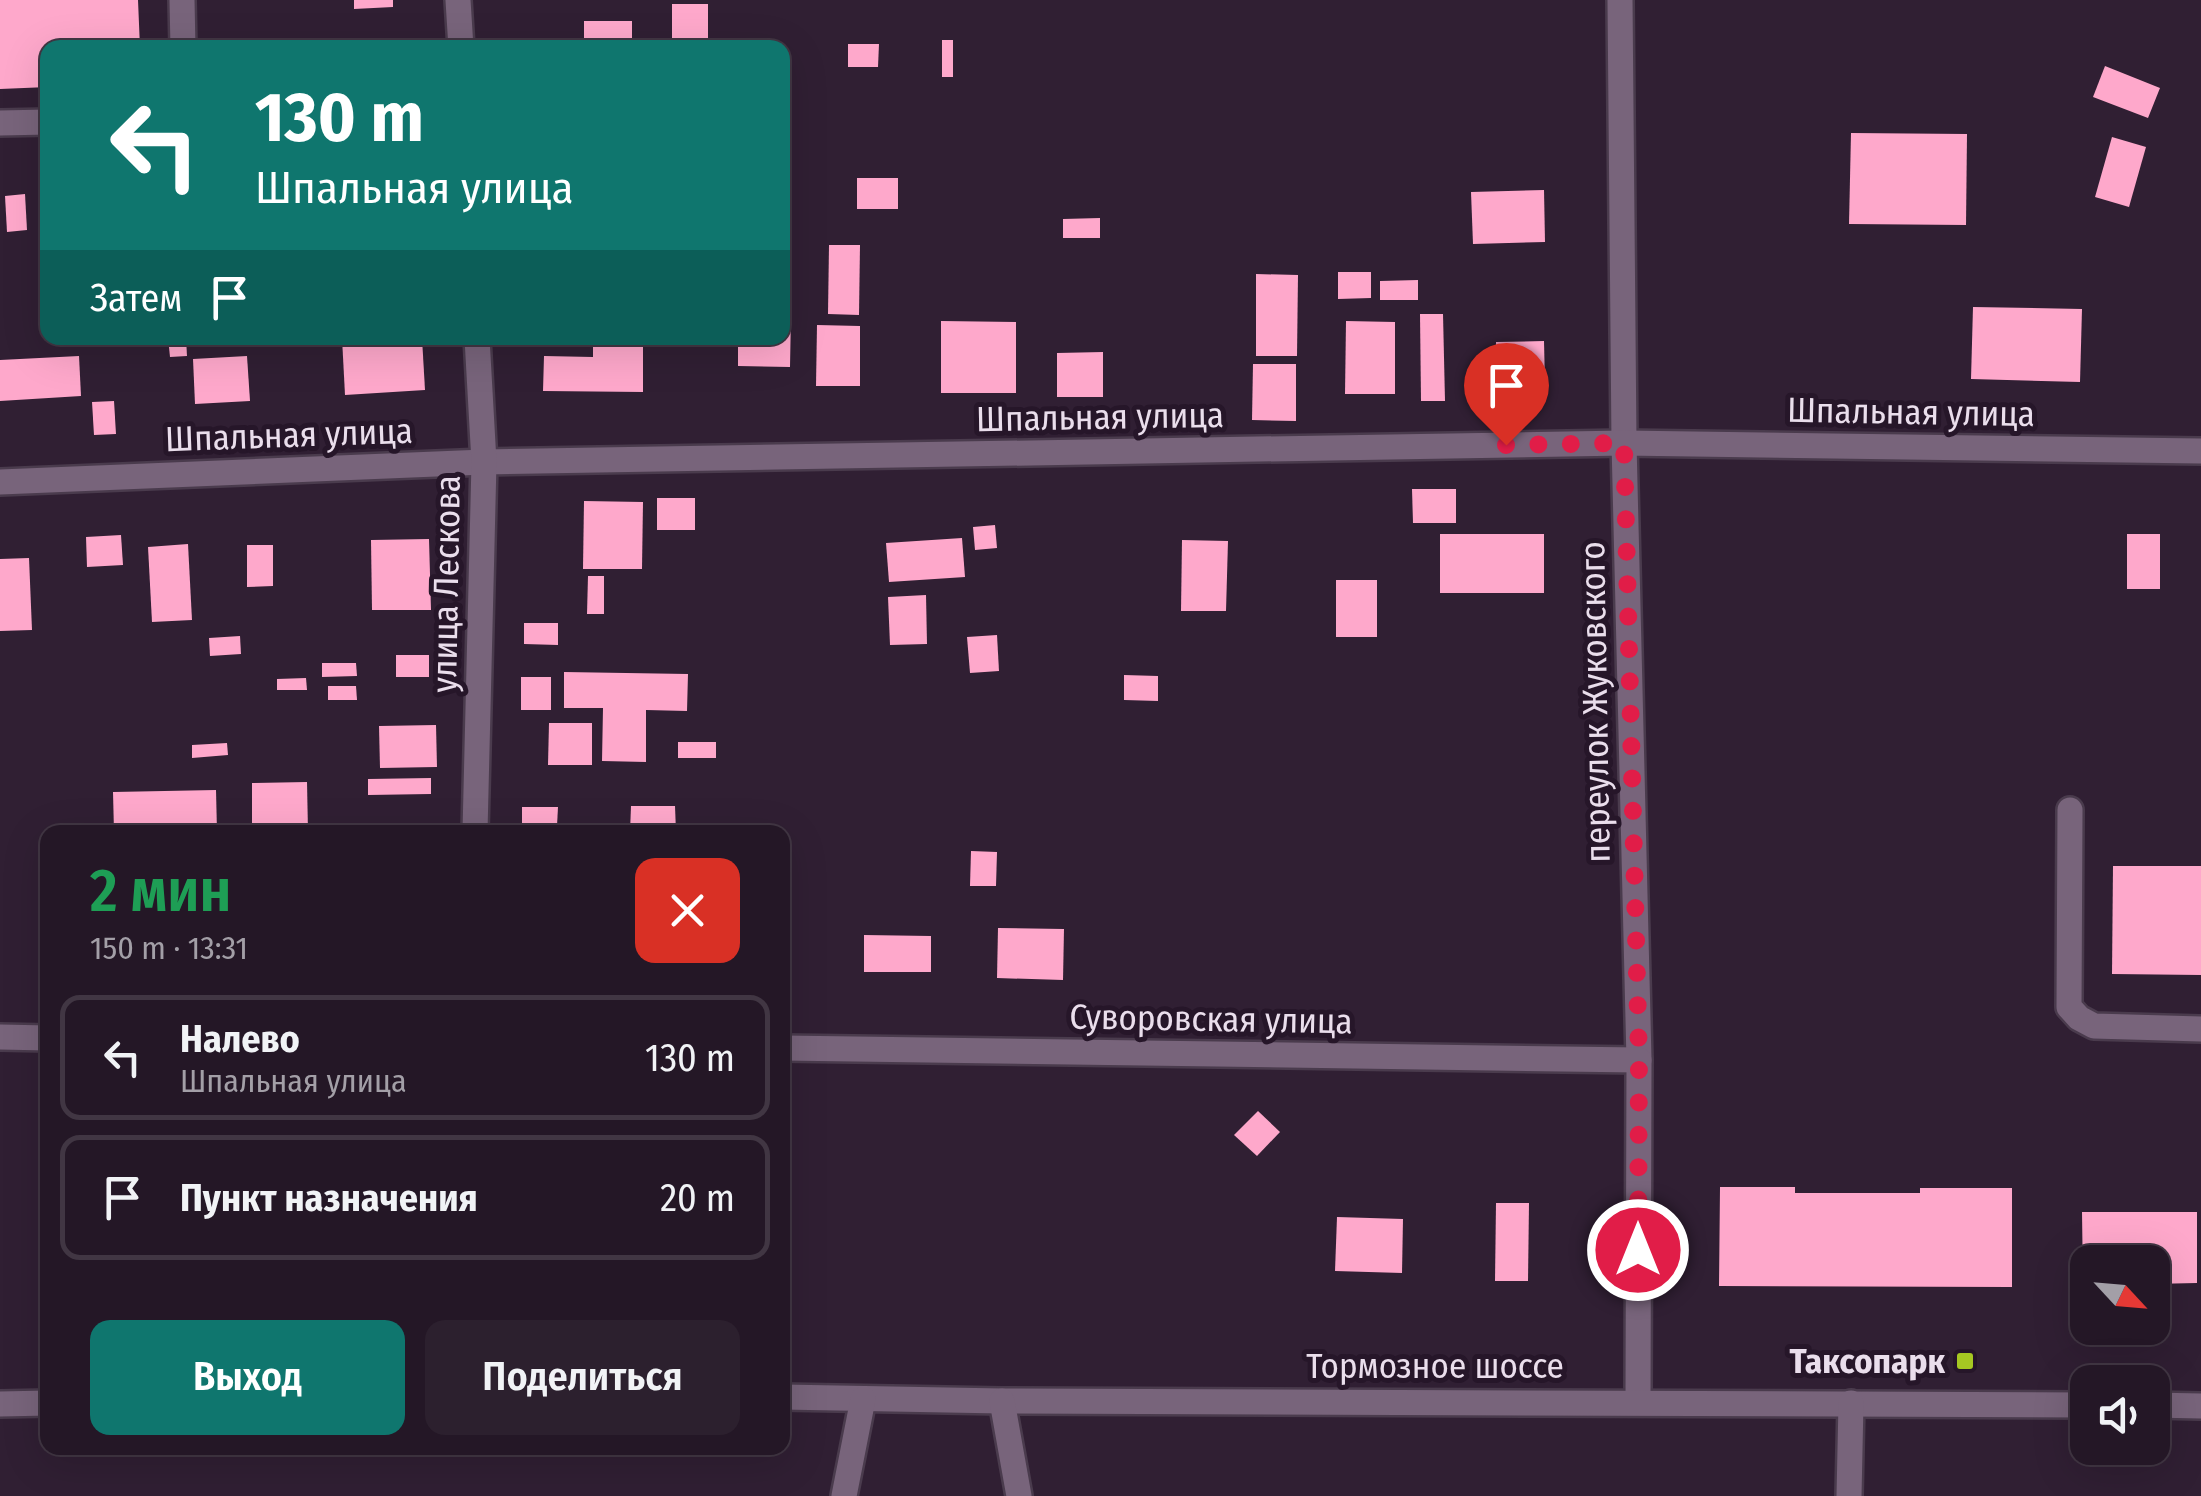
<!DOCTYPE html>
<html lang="ru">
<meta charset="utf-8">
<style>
:root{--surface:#241726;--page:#2c202e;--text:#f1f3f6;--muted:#a39fa7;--line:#413643;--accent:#0f766e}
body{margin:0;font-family:"Fira Sans Condensed",sans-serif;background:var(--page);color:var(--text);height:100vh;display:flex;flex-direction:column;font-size:38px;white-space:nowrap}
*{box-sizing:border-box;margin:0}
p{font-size:32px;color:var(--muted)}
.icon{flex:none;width:55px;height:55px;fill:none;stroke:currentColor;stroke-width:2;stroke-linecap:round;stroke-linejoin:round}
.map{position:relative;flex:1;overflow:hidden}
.sheet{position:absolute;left:40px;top:825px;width:750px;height:630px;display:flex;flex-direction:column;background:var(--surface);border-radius:20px;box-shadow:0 10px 40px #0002,0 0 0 2px var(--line)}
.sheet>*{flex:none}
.banner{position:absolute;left:40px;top:40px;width:750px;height:305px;border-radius:20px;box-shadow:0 10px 40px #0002,0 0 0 2px var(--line);background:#0f766e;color:#fff;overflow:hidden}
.needle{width:65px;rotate:116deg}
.tools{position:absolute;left:2070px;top:1245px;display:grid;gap:20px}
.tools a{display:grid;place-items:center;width:100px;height:100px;border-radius:20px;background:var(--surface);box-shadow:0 10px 40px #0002,0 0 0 2px var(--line);font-size:50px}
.pin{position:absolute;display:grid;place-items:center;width:85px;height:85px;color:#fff;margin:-102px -42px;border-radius:50% 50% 50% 0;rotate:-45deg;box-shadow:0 0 10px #0007}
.pin .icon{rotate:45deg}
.me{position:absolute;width:110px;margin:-55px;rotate:0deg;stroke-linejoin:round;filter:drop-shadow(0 0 8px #0008)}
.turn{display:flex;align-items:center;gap:35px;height:210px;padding:0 50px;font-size:45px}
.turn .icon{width:130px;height:130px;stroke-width:2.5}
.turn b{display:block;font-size:70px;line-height:85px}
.then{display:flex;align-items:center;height:95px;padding:0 50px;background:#0003;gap:20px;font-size:38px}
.round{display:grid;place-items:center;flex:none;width:105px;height:105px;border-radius:20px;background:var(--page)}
.overview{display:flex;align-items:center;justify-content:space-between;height:170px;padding:0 50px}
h1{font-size:60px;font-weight:600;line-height:75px;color:#1e9e55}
.action{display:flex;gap:20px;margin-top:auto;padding:20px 50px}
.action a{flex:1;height:115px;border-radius:20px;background:var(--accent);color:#fff;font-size:40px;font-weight:600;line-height:115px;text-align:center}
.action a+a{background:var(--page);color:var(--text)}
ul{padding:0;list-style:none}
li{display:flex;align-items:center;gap:30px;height:125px;margin:0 20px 15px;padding:0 30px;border:5px solid var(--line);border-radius:20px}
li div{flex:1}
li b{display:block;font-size:38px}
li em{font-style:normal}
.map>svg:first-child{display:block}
.building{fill:#fea8cb}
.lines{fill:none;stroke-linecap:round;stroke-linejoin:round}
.minor-casing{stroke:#4a3b4d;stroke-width:30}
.minor{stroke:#78647b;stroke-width:25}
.route{stroke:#e11d48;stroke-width:18;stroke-dasharray:0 32.4}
.poi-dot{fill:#a6c822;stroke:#261629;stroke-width:4}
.labels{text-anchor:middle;stroke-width:10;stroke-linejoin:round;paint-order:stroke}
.street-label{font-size:35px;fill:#eadeec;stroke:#261629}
.poi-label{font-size:35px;font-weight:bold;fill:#eadeec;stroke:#261629;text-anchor:end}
</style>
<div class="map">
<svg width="2201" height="1496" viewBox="0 0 2201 1496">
<rect width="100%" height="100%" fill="#301f33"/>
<g class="building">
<path d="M0,0h138l2,48h-92v39l-48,2z"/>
<path d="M354,0h39v7l-39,2z"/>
<rect x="672" y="4" width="36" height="36"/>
<rect x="584" y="21" width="48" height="27"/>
<rect x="942" y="40" width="11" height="37"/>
<path d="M848,44h31l-1,23h-30z"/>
<path d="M2105,66l55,22 -12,30 -55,-21z"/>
<path d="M1851,133l116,1 -1,91 -117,-1z"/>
<path d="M2112,137l34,10 -17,60 -34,-10z"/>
<rect x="857" y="178" width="41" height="31"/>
<path d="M1544,190l1,52 -72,2 -2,-52z"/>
<path d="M25,194l2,36 -20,2 -2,-36z"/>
<path d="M1100,218v20h-37v-19z"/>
<path d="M829,245h31l-1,70 -31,-1z"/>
<path d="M1338,272h33v26l-33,1z"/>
<path d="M1256,274l42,1 -1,81h-41z"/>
<path d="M1418,280v20h-38v-19z"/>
<path d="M1973,307l109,2 -2,73 -109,-3z"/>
<path d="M782,313l9,1 -1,53 -52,-1v-28h44z"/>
<path d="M1420,314h23l2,87h-24z"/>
<path d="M941,321l75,1v71h-75z"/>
<path d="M1346,321l49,1v72h-50z"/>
<path d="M817,325l43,1v60h-44z"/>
<path d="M168,338h18l1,18 -17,1z"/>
<path d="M342,338h80l3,52 -80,5z"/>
<path d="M593,338h50v54l-100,-1 1,-35 49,1z"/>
<path d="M1544,341l1,44 -48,1 -1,-44z"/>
<path d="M1103,352v45h-46v-44z"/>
<path d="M79,356l2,40 -81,5v-41z"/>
<path d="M247,356l3,45 -55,3 -2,-45z"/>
<path d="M1253,364h43v57l-44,-1z"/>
<path d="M114,401l2,33 -22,1 -2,-33z"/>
<path d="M1412,489h44v34h-43z"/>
<rect x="657" y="498" width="38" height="32"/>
<path d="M584,501l59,1 -1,67h-59z"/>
<path d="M995,525l2,23 -22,2 -2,-23z"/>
<rect x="1440" y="534" width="104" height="59"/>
<rect x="2127" y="534" width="33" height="55"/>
<path d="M121,535l2,30 -36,2 -1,-30z"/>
<path d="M962,538l3,39 -76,5 -3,-39z"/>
<path d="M429,539l2,71h-59l-1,-70z"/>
<path d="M1182,540l46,1 -2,70h-45z"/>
<path d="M188,544l4,76 -40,2 -4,-75z"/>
<path d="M247,545h26v41l-26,1z"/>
<path d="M29,558l3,72 -32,1v-72z"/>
<path d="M588,576h16v38h-17z"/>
<rect x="1336" y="580" width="41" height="57"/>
<path d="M926,595l1,49 -37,1 -2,-48z"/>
<path d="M524,623h34v22l-34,-1z"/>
<path d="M997,635l2,36 -29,2 -3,-36z"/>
<path d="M240,636l1,18 -31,2 -1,-18z"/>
<rect x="396" y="655" width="33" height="22"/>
<path d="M322,663h34l1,13 -35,1z"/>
<path d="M564,672l124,2 -1,37 -41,-1v52l-44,-1 1,-53h-39z"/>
<path d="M1124,675l34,1v25l-34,-1z"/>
<rect x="521" y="677" width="30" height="33"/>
<path d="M306,678l1,12h-30v-11z"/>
<path d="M328,686h28l1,14h-29z"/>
<path d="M549,723h43v42h-44z"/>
<path d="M436,725l1,42 -57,1 -1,-42z"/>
<rect x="678" y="742" width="38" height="16"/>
<path d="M227,743l1,12 -36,3v-13z"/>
<path d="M431,778v16l-63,1v-16z"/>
<path d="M307,782l1,50h-56v-49z"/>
<path d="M216,790l1,42h-103l-1,-40z"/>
<path d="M631,806h44l1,26h-46z"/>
<path d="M522,807h36l-1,19h-35z"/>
<path d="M427,825v7h-65v-5z"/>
<path d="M971,851l26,1 -1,34h-26z"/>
<path d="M2113,866h88v109l-89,-1z"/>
<path d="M998,928l66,1 -1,51 -66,-2z"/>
<path d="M864,935l67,1v36h-67z"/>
<path d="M1258,1111l22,21 -23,24 -23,-21z"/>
<path d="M1720,1187h75v6h125v-5h92v99l-293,-1z"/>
<path d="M1496,1203h33l-1,78h-33z"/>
<path d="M2082,1212h115v71l-45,1v-22h-64v22h-5z"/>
<path d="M1337,1217l66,2 -1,54 -67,-2z"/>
</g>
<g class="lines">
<g class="minor-casing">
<g id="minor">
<path d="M182,0l1,48"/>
<path d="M458,0l3,48"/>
<path d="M1620,0l4,443 15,617 -1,342"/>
<path d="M0,123l48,-1"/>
<path d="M0,482l484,-20 1140,-19 577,8"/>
<path d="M2070,810l-1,197 10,11 15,8 107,3"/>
<path d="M475,832l9,-370 -7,-124"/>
<path d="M0,1037l48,1"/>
<path d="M782,1048l857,12"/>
<path d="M782,1397l220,4 1086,4"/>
<path d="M1002,1401l17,95"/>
<path d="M0,1404l48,-1"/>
<path d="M2152,1405l49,1"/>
<path d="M844,1496l19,-97"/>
<path d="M1849,1496l2,-93"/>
</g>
</g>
<use href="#minor" class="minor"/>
</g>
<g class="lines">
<path class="route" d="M1506,445l118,-2 15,617 -1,190"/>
</g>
<rect class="poi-dot" x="1955" y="1351" width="20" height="20" rx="5"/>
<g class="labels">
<g class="street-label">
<text transform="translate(1911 412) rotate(1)" y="12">Шпальная улица</text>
<text transform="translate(1100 417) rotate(-1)" y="12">Шпальная улица</text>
<text transform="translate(289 435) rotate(-2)" y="12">Шпальная улица</text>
<text transform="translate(446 584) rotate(-89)" y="12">улица Лескова</text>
<text transform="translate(1595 702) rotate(-91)" y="12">переулок Жуковского</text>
<text transform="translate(1211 1019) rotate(1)" y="12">Суворовская улица</text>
<text x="1435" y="1378">Тормозное шоссе</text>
</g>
<g class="poi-label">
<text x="1945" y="1373">Таксопарк</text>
</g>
</g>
</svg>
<div class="tools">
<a><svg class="needle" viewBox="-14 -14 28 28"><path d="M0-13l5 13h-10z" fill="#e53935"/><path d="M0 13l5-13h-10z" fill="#a39fa7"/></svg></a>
<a><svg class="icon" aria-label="sound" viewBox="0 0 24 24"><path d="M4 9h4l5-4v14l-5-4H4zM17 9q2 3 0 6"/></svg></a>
</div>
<div class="pin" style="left:1506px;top:445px;background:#d93025"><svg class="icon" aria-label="arrive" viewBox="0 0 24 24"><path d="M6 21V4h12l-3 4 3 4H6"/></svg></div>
<svg class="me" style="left:1638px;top:1250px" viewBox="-20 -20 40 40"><circle r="17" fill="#e11d48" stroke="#fff" stroke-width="3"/><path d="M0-11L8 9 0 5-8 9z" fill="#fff"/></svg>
<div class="banner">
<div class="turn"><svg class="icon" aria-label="left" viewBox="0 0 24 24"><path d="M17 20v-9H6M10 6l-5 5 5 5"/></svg><div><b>130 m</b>Шпальная улица</div></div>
<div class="then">Затем<svg class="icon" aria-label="arrive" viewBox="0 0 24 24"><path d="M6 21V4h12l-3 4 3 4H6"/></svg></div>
</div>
<section class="sheet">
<div class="overview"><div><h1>2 мин</h1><p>150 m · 13:31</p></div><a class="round" style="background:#d93025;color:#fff"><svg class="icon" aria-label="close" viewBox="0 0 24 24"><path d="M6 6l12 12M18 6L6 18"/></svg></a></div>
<ul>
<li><svg class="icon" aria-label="left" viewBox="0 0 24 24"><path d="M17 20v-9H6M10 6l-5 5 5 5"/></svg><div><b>Налево</b><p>Шпальная улица</p></div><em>130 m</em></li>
<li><svg class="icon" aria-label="arrive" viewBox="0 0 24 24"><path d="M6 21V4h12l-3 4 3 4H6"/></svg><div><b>Пункт назначения</b></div><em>20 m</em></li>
</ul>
<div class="action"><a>Выход</a><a>Поделиться</a></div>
</section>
</div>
